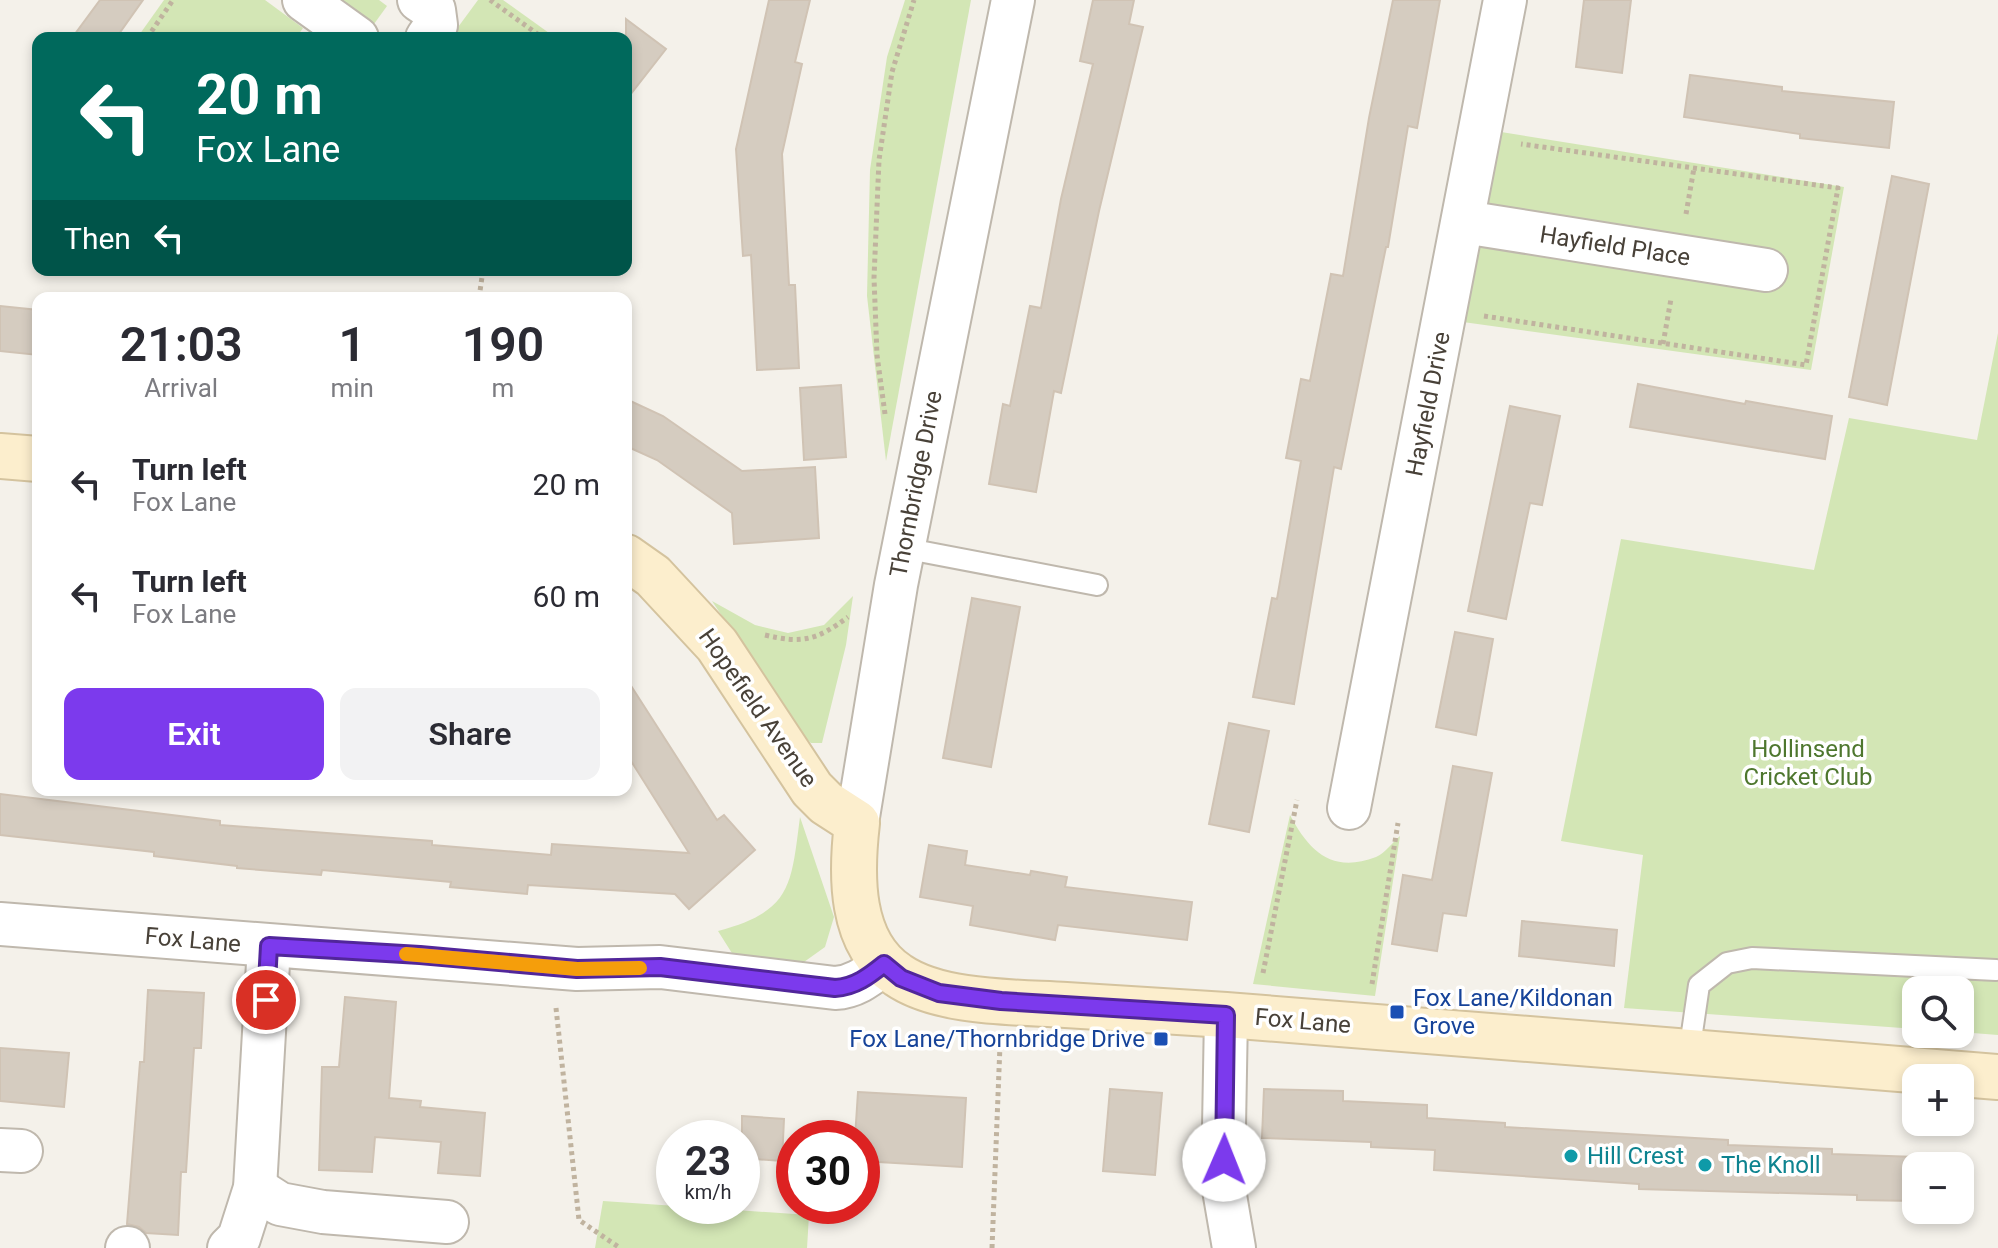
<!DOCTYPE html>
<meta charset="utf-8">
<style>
:root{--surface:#fff;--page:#f2f2f3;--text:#2b2b33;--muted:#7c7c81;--accent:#7c3aed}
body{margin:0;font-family:Roboto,sans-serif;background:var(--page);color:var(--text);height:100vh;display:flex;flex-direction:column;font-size:30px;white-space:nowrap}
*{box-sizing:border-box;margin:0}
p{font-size:26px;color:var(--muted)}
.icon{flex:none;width:44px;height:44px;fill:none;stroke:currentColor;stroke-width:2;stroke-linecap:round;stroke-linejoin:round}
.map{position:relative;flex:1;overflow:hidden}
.details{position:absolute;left:32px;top:292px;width:600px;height:504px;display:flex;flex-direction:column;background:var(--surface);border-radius:16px;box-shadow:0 4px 12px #0003}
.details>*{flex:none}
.guide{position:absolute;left:32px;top:32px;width:600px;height:244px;border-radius:16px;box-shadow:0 4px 12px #0003;background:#00695c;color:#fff;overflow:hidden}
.buttons{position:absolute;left:1902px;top:976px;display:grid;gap:16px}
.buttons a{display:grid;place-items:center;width:72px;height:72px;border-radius:16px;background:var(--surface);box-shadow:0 4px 12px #0003;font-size:40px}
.speed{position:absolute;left:656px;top:1120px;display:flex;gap:16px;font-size:40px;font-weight:700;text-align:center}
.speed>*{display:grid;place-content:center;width:104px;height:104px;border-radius:50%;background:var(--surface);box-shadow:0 4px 12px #0003;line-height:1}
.speed small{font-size:20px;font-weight:400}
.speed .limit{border:12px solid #d22;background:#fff;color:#111}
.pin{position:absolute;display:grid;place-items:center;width:68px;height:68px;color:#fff;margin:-34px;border:4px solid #fff;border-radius:50%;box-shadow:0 2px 8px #0007}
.me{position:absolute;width:88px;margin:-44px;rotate:1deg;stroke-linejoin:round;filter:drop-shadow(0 0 6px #0008)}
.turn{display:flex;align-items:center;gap:28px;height:168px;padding:0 32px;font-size:36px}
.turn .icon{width:104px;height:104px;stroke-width:2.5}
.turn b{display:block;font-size:56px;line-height:68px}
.then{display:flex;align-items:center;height:76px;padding:0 32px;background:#0003;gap:16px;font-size:30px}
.eta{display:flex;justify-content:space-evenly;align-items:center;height:136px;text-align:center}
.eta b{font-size:48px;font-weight:600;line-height:56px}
.action{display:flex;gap:16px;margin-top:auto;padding:16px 32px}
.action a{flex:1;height:92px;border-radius:16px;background:var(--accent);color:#fff;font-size:32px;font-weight:600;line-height:92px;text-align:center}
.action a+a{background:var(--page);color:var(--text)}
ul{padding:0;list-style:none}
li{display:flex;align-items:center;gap:24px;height:112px;padding:0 32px}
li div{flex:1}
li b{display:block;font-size:30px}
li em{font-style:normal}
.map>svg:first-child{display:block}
.green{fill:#d3e6b5}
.building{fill:#d5ccc0;stroke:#d0c3b4;stroke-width:2}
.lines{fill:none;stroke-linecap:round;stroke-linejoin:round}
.lane-casing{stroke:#bfb8ad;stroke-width:24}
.street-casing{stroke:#bfb8ad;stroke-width:46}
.secondary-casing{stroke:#d4c39e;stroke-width:48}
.path{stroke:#c0b39f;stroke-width:5;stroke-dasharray:4 4;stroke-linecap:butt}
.lane{stroke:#fff;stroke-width:20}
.street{stroke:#fff;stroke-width:42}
.secondary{stroke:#fceecd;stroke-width:44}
.route-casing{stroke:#51269a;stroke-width:20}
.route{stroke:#7c3aed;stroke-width:14}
.slow{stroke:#f59e0b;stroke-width:14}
.transit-dot{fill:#1a4fb4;stroke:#fff;stroke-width:3}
.culture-dot{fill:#0f9aa8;stroke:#fff;stroke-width:3}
.labels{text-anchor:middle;stroke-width:7;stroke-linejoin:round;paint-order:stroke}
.street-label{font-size:24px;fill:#484138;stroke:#fff}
.park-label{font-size:24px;fill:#4e772e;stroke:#fff}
.transit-label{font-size:24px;fill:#164399;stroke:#fff;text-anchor:start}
.culture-label{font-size:24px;fill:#0d838f;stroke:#fff;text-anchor:start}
</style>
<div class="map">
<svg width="1998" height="1248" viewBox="0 0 1998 1248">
<rect width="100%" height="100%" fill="#f4f1ea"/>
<g class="green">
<path d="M164,0h101l38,28 -7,10h-159z"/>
<path d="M340,0h39l8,6 -13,18z"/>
<path d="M478,0h25l53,38h-106z"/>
<path d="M905,0h66l-85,461 -19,-165 3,-126 17,-113z"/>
<path d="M1495,131l349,56 -33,183 -348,-48z"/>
<path d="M1998,333v702l-38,-3v-42h-44v39l-292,-21 19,-153 -82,-14 60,-302 193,31 35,-152 128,22z"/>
<path d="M853,596l-7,49 -24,98h-11l-11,-10 -88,-132 43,24 33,8 36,-8z"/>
<path d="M1290,815c19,36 42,59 86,42 9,-4 17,-15 24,-21l-25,160 -122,-12z"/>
<path d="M800,817l34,100 -9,30 -21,15 -69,-4 -17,-27c74,-20 73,-45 82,-114z"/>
<path d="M603,1201l206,14 -2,33h-212z"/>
</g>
<g class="building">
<path d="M100,0h43l-27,38h-44z"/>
<path d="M769,0h41l-15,62 7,2 -20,90 7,131h6l4,83 -42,2 -6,-115 -8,1 -7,-107z"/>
<path d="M1093,0h41l-5,24 14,3 -44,184 -38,182 -7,-2 -18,101 -47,-8 14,-80 7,2 20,-100 11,2 20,-109 32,-135 -13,-3z"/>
<path d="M1393,0h47l-23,128 -9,-2 -20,121h-2l-45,222 -7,-2 -40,237 -41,-7 19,-99 5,1 24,-138 -15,-3 15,-79 9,2 21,-107 12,2 26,-158z"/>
<path d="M1584,0h47l-9,73 -46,-6z"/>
<path d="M626,19l40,30 -40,51z"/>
<path d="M1690,75l92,12v4l112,11 -5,46 -89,-10v-4l-116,-17z"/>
<path d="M1892,176l37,8 -42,221 -38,-8z"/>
<path d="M0,306l38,4v45l-38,-4z"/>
<path d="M1638,384l107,20 1,-3 86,15 -7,43 -195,-32z"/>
<path d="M841,385l5,72 -42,3 -4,-72z"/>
<path d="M626,399l37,17 79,55 73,-4 4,71 -85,6 -2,-31 -75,-53 -31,-14z"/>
<path d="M1510,406l50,10 -18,89 -12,-2 -24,116 -38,-8z"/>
<path d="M972,598l48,9 -29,160 -48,-9z"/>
<path d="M1455,632l38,7 -17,96 -40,-8z"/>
<path d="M626,678l91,142 7,-5 31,35 -66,59 -14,-15 -147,-9 -1,9 -77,-7 1,-5 -129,-12 -1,5 -84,-7v-2l-83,-10v-4l-154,-17v-41l220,27v4l212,16v4l60,5 59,5 1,-11 137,9 -63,-100z"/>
<path d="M1229,723l40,8 -20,101 -40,-8z"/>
<path d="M1453,766l39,7 -26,143 -23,-3 -6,38 -45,-7 11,-69 29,5z"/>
<path d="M929,845l38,6 -2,14 65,10 1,-4 36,6 -2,10 127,15 -5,38 -129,-15 -3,15 -85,-15 3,-19 -53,-9z"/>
<path d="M1522,921l95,9 -3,36 -95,-10z"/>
<path d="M148,990l56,3 -3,55h-7l-8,124h-5l-3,63 -32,-2 -7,-6 -12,-3 13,-162h4z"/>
<path d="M345,997l51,5 -7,96 32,3 -1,6 65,6 -5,63 -42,-3 3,-31 -66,-5 -3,35 -53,-2 3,-103h17z"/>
<path d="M0,1048l69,5 -5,54 -64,-6z"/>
<path d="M1110,1089l52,4 -7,82 -52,-4z"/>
<path d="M1264,1089l79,2v10l84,4v13l78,5v4l223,13v5l104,4v5l84,3v44l-59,-1v-5l-218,-6v-5l-205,-14 1,-20 -64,-3v-5l-109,-4z"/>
<path d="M858,1092l108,6 -4,69 -100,-6v-23h-7z"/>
<path d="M742,1116l42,3 -2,42 -40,-3z"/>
</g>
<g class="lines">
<g class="lane-casing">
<g id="lane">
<path d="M903,548l194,37"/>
<path d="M1689,1053l10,-68 28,-22 25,-5 244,12"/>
</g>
</g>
<g class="street-casing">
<g id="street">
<path d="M304,0l53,38"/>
<path d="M419,0l15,10 2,15 -9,13"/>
<path d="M1464,222l302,48"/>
<path d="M1349,808l156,-808"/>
<path d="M857,823l39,-238 117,-585"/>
<path d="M0,924l577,45 83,-2 175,21c20,-1 33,-12 49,-24"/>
<path d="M1226,1015l-3,169 11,64"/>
<path d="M0,1150l21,1"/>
<path d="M255,1188l25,16 43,8 124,10"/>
<path d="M127,1248h1"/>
<path d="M229,1248l10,-10 16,-50 14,-242"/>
</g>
</g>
<g class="secondary-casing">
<g id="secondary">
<path d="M0,456l38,3"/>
<path d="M626,557l27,19 64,69 95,144 14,14 31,20c-6,51 -8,120 41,152 42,29 119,27 168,30 53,3 107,7 160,10 257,19 515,42 772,62"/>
</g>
</g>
<g class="path">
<path d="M490,0l53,38"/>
<path d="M147,38l26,-38"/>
<path d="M1686,214l8,-46"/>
<path d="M479,298l4,-28"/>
<path d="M1484,316l322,49 32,-177 -317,-44"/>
<path d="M1663,344l8,-45"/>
<path d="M885,414l-8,-59 -3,-77 5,-118 13,-88 22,-72"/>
<path d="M765,635c38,9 52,5 83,-18"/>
<path d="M1263,973l34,-173"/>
<path d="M1372,984l26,-161"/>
<path d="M556,1008l23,212 41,28"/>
<path d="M992,1248l8,-203"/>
</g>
<use href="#lane" class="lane"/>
<use href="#street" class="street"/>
<use href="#secondary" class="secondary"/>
</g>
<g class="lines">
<g class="route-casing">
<path id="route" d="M266,1000l3,-54 151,9 157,14 83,-2 175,21c20,-1 34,-12 49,-24l17,14 38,15 62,8 225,14 -2,145"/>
</g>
<use href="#route" class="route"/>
<path class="slow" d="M406,954l171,15 63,-1"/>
</g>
<g class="transit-dot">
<rect x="1389" y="1004" width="16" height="16" rx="4"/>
<rect x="1153" y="1031" width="16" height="16" rx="4"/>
</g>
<g class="culture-dot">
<circle cx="1571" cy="1156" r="8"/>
<circle cx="1705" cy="1165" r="8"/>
</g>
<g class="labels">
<g class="street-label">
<text transform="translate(1615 246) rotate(9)" y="8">Hayfield Place</text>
<text transform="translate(1428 404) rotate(-79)" y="8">Hayfield Drive</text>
<text transform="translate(916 484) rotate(-79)" y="8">Thornbridge Drive</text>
<text transform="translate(758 708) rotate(55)" y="8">Hopefield Avenue</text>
<text transform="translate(193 940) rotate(5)" y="8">Fox Lane</text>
<text transform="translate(1303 1021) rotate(5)" y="8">Fox Lane</text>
</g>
<g class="park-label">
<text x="1808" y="757">Hollinsend<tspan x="1808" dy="28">Cricket Club</tspan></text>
</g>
<g class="transit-label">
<text x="1413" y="1006">Fox Lane/Kildonan<tspan x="1413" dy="28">Grove</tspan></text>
<text x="1145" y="1047" text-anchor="end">Fox Lane/Thornbridge Drive</text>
</g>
<g class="culture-label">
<text x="1587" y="1164">Hill Crest</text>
<text x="1721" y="1173">The Knoll</text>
</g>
</g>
</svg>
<div class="buttons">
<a><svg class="icon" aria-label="search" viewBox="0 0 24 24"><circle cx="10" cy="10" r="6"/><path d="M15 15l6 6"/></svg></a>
<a>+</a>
<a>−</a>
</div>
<div class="speed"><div>23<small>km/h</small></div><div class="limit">30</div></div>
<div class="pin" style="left:266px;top:1000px;background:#d93025"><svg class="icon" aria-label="arrive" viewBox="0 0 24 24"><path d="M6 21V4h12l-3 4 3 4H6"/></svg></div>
<svg class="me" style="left:1224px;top:1160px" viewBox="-20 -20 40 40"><circle r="19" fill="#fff"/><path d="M0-13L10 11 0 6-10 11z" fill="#7c3aed"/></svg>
<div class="guide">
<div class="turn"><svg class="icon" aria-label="left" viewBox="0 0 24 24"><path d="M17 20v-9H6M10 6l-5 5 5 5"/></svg><div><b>20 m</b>Fox Lane</div></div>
<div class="then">Then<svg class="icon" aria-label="left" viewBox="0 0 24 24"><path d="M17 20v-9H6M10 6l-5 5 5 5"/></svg></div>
</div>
<section class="details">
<div class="eta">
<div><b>21:03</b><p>Arrival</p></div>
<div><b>1</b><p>min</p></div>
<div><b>190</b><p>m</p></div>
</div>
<ul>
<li><svg class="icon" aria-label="left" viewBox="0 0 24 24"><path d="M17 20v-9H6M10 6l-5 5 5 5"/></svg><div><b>Turn left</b><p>Fox Lane</p></div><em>20 m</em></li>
<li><svg class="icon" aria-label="left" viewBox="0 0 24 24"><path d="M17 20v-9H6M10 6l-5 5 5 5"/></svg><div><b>Turn left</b><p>Fox Lane</p></div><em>60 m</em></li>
</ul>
<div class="action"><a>Exit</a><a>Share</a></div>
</section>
</div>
